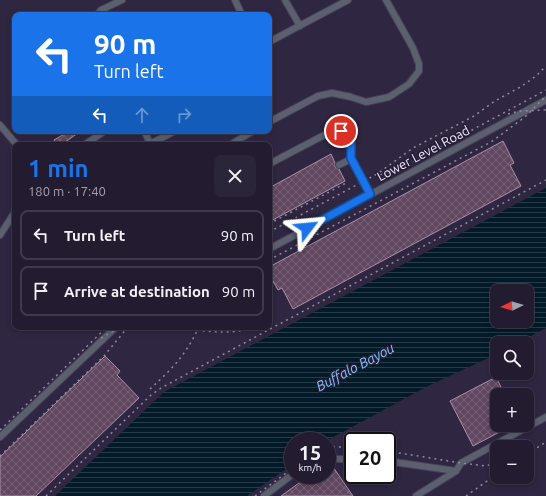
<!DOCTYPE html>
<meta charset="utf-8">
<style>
:root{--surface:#231c31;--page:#2b2539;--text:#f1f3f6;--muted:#a3a1ab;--line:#403a4d;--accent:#1a73e8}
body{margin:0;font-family:Ubuntu,sans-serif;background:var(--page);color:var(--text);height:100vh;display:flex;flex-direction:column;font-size:15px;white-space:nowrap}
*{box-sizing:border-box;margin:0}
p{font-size:13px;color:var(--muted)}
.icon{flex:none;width:22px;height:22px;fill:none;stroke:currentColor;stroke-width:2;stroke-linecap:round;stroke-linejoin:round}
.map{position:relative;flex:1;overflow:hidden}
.details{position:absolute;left:12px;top:142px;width:260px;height:188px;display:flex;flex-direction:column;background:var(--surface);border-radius:8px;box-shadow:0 2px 6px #0003,0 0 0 1px var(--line)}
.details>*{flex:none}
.top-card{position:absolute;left:12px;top:12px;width:260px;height:122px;border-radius:8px;box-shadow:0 2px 6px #0003,0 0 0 1px var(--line);background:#1a73e8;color:#fff;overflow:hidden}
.needle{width:26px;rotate:265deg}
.buttons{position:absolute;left:490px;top:284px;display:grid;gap:8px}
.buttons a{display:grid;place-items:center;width:44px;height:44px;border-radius:8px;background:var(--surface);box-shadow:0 2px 6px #0003,0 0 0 1px var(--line);font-size:20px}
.speed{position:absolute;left:284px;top:432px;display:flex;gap:8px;font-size:20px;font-weight:700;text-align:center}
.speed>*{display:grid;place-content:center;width:52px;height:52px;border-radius:50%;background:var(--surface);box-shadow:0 2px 6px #0003,0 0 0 1px var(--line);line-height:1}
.speed small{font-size:10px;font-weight:400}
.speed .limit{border:2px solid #111;border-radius:6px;background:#fff;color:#111}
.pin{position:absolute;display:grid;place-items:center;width:34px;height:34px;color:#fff;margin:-17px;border:2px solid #fff;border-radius:50%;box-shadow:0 1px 4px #0007}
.me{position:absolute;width:44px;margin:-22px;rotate:61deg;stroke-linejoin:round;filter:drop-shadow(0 0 3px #0008)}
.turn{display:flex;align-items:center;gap:14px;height:84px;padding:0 16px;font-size:18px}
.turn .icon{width:52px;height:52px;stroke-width:2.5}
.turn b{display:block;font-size:28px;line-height:34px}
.lanes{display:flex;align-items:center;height:38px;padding:0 16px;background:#0003;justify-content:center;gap:20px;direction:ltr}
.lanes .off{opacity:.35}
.round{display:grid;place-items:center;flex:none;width:42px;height:42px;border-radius:8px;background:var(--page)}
.summary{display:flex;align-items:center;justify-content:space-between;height:68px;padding:0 16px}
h1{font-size:24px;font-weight:600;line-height:30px;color:var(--accent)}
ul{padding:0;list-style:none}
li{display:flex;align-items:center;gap:12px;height:50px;margin:0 8px 6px;padding:0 8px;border:2px solid var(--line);border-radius:8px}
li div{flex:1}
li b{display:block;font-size:15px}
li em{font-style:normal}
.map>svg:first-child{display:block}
.water{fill:url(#water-rules);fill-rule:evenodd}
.building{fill:url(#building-cross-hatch);stroke:#ab8fa9}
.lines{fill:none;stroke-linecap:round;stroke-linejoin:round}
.minor-casing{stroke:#4a415b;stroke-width:8}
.minor{stroke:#5b606e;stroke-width:6}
.rail{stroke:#918aa0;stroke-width:1.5;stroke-dasharray:2 4;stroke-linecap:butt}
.route-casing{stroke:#114b97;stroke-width:10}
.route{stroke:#1a73e8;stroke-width:7}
.labels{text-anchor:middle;stroke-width:3;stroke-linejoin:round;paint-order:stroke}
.street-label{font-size:13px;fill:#efeafc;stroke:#251c36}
.water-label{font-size:14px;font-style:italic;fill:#7bc9fb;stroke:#251c36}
</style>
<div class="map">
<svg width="546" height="496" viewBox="0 0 546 496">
<defs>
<pattern id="water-rules" width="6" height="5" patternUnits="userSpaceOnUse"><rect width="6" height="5" fill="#031a29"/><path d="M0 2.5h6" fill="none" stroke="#283b49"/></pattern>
<pattern id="building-cross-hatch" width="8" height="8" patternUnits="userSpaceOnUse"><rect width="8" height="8" fill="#614860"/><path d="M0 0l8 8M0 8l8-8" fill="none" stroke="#786378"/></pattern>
</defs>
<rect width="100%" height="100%" fill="#2f2641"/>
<path class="water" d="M546,188v140l-28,15h-21v11l-69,32 -102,55h-33v23l-46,32h-192l109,-104zM497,291h30v30h-30z"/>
<g class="building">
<path d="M64,131h17l-20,14h-4l-3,-5 12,-7z"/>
<path d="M503,141l11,22 -4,2 11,21 -228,123 -11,-21 -4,2 -9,-16v-7z"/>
<path d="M331,154l4,9v4l4,2 6,12 -76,41v-34z"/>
<path d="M105,356l15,15 -3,4 22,23 -103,98h-36v-39z"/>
<path d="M496,377l9,18h-8v30h16l-40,21 -23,-45z"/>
<path d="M327,464h4l22,32h-72l29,-21h17z"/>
</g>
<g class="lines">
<g class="minor-casing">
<g id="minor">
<path d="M235,0l7,15"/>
<path d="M285,0l15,26"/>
<path d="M97,15l4,-5 21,-10"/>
<path d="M269,42l79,-42"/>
<path d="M269,122l49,-26 14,-3 19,4 15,5 23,-5 20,-13 10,-13v-7l-6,-16 -27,-48"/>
<path d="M0,125l17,20"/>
<path d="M144,131l7,14"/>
<path d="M150,144l25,-13"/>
<path d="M84,145l21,-14"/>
<path d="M230,145l23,-14"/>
<path d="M269,164l63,-33h9l9,6 1,7v15l19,35"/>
<path d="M339,165l12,-6"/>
<path d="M0,235l15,-23"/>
<path d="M269,249l277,-149"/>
<path d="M0,437l116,-110"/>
<path d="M327,459h26"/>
<path d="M387,461l69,10"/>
<path d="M264,496l29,-22"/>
<path d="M416,496l40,-25 5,-8 85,-46"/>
</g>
</g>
<use href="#minor" class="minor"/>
<g class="rail">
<path d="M508,114l12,-3 26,-1"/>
<path d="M380,175l29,-11 137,-74"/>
<path d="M269,224l77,-41"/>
<path d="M269,232l108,-58 36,-26 61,-32 21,-15 27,-15 14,-10 10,-10"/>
<path d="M269,260l222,-118 34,-25 21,-21"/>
<path d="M173,327c29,4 56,9 84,0"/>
<path d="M101,338l13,-7 14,-4"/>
<path d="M150,389c23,-21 35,-33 49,-62"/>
<path d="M0,430l107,-103"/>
<path d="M327,448l7,-1h19"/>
<path d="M387,451l74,12 24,3 12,-3"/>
<path d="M527,454l19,-12"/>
<path d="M0,456l104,-100 24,-29"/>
<path d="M46,496l105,-101 10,-7 385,-208"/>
<path d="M255,496l38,-28"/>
<path d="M466,496l31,-22"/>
</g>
</g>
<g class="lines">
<g class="route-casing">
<path id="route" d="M307,228l63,-34 -19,-36v-14l-1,-7 -9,-6"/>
</g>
<use href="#route" class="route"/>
</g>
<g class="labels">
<g class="street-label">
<text transform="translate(423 153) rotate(-28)" y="5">Lower Level Road</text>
</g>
<g class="water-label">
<text transform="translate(355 367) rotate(-28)" y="5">Buffalo Bayou</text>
</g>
</g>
</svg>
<div class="buttons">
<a><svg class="needle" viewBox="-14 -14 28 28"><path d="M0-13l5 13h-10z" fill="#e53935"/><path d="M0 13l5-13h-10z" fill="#a3a1ab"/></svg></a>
<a><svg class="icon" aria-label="search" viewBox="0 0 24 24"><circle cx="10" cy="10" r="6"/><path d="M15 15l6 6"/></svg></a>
<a>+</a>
<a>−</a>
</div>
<div class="speed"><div>15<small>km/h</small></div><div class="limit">20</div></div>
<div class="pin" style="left:341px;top:131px;background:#d93025"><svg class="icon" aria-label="arrive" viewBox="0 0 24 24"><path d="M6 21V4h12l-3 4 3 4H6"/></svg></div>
<svg class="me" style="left:307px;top:228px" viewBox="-20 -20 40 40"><path d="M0-17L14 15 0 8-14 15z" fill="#1a73e8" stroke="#fff" stroke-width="4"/></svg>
<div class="top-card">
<div class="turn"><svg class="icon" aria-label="left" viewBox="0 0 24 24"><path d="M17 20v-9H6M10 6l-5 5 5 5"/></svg><div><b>90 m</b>Turn left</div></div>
<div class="lanes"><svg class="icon" aria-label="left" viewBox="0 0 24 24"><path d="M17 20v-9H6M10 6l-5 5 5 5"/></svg><svg class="icon off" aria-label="ahead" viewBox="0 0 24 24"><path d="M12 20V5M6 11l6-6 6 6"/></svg><svg class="icon off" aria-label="right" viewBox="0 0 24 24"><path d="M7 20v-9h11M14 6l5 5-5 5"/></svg></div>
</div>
<section class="details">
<div class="summary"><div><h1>1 min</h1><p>180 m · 17:40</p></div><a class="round"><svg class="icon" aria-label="close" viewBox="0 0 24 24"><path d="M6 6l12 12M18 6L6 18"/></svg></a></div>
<ul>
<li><svg class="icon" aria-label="left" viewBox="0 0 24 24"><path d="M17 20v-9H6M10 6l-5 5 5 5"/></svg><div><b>Turn left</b></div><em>90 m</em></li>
<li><svg class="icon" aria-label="arrive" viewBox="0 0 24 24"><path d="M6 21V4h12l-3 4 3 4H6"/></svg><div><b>Arrive at destination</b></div><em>90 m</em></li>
</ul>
</section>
</div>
